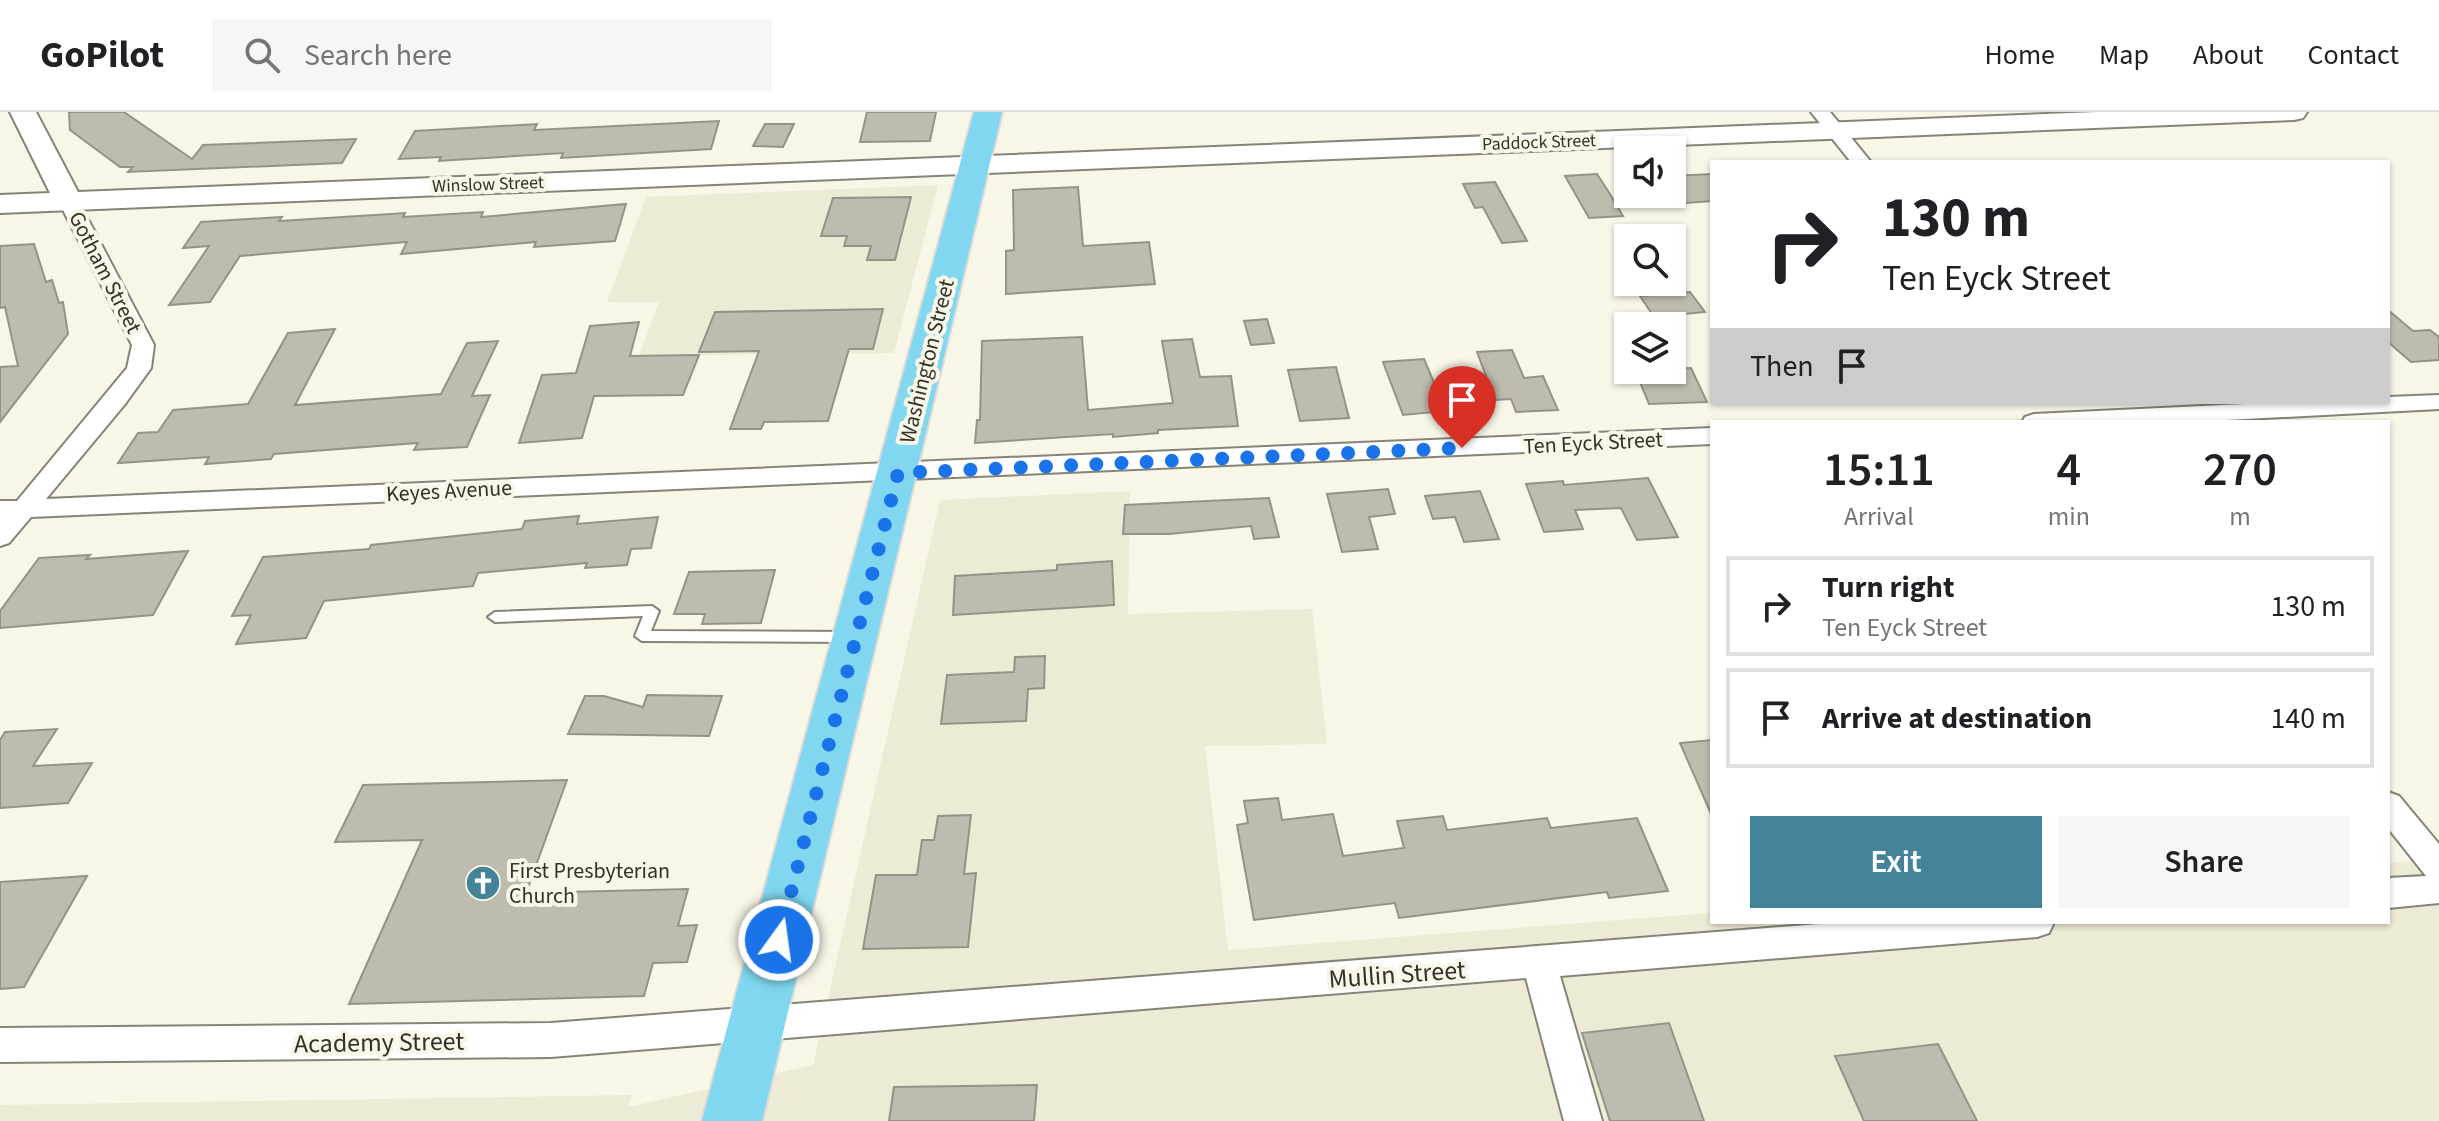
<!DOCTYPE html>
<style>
:root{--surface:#fff;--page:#f6f6f6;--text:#202124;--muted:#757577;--line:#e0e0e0;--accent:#448398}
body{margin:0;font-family:"Source Sans 3",sans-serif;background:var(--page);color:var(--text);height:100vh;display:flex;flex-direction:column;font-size:30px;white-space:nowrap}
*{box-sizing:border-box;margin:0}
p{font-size:26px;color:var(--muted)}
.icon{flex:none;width:44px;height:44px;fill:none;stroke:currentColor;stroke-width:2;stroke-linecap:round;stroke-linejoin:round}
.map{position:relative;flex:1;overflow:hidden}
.sheet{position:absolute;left:1710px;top:308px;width:680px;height:504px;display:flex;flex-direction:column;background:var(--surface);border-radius:0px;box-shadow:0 2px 6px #0004}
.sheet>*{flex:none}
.hud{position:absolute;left:1710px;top:48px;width:680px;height:244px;border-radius:0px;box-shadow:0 2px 6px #0004;background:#fff;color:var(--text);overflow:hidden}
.buttons{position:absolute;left:1614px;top:24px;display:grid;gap:16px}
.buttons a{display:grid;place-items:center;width:72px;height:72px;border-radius:0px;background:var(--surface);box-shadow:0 2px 6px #0004;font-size:40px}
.pin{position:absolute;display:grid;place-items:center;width:68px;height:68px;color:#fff;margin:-82px -34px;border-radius:50% 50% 50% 0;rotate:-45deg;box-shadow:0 0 8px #0007}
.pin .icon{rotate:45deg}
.me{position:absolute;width:88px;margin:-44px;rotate:14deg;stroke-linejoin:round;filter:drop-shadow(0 0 6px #0008)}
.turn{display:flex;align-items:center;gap:28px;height:168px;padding:0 40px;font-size:36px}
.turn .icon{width:104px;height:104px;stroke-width:2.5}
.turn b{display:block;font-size:56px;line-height:68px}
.then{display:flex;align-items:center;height:76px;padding:0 40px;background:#0003;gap:16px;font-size:30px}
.eta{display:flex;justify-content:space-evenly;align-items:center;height:136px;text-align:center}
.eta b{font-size:48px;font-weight:600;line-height:56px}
.action{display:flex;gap:16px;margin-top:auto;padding:16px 40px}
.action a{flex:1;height:92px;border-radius:0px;background:var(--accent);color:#fff;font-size:32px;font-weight:600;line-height:92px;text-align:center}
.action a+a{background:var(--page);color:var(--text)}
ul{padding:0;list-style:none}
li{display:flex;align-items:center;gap:24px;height:100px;margin:0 16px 12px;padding:0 24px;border:4px solid var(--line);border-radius:0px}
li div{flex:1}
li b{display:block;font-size:30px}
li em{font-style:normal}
header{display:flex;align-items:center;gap:48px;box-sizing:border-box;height:112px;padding:0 40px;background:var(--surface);border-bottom:2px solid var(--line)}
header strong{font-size:38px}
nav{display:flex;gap:44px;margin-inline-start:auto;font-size:28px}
.search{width:560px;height:72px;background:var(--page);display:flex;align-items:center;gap:20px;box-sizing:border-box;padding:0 28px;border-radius:0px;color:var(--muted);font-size:30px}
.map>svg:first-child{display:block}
.built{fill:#edead5}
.building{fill:#bebcae;stroke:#959386;stroke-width:2}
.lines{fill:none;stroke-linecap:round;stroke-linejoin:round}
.lane-casing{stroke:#868477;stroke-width:4}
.street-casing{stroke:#868477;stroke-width:4}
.secondary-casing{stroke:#868477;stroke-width:4}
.primary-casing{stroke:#dadad9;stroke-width:4}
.lane{fill:#fff;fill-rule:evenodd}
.street{fill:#fff;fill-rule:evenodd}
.secondary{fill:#fff;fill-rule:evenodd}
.primary{fill:#80d7ef;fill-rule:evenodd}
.route{stroke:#1a73e8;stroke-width:14;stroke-dasharray:0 25.2}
.labels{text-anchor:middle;stroke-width:8;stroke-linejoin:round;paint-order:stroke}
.far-street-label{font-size:18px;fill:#32312c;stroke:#f8f6e7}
.street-label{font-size:22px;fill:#32312c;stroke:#f8f6e7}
.poi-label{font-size:22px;fill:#32312c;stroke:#f8f6e7;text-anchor:start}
.near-street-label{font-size:26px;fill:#32312c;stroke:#f8f6e7}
</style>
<header>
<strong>GoPilot</strong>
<div class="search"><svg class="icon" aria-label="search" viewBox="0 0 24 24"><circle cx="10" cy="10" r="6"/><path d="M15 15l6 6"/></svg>Search here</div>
<nav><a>Home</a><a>Map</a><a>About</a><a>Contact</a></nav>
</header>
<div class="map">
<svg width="2439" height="1009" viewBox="0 0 2439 1009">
<rect width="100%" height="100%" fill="#f8f6e7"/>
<g class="built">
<path d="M938,73l-44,168 -255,3 20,-54h-52l39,-105z"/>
<path d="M1130,379l-2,123 184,-5 15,135 -122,2 23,204 484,-37v9h676v-59l51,-4v262h-2439v-16l632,-10 -4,11h5l180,-41 127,-565z"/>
</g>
<g class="building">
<path d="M69,0h55l68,47 11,-14 153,-6 -14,24 -214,9 5,-5h-13l-50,-37z"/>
<path d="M867,0h69l-6,29 -70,1z"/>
<path d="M719,9l-8,28 -150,9 2,-5 -124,8 2,-4 -42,2 16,-28 122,-7 -3,6z"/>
<path d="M765,12h29l-11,23 -30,-1z"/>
<path d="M1597,62l13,20 13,22 -34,2 -24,-42z"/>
<path d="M1712,62v27l-40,3v-28z"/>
<path d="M1495,70l32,59 -25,2 -19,-36 -8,1 -12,-24z"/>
<path d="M1078,75l5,59 66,-4 6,42 -149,10v-43l8,-1 -1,-60z"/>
<path d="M911,85l-16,63h-28l4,-14h-27l3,-10h-26l12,-38z"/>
<path d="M626,92l-11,37 -81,6 2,-5 -135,12 6,-12 -167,14 -30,46 -41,3 40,-59 -26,2 18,-26 81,-5 -3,4 126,-8 -2,4 80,-5 -2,5z"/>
<path d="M34,132l12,38 6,-2 7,23 4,-1 5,32 -68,88v-55l18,-1 -13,-59 -5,1v-62z"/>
<path d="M1690,180l15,20 -51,5 -14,-21z"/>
<path d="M883,197l-10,40h-24l-21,72 -64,1 -3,7h-31l29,-78 -60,1 16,-40z"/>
<path d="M2388,198l25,21 17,-1 9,7v23l-28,2 -23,-20z"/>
<path d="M1267,207l7,24 -23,2 -7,-24z"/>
<path d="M639,210l-9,34 69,-1 -16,40 -89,1 -12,42 -63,5 23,-68 34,-2 14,-47z"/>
<path d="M335,217l-40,76 146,-11 26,-51 31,-2 -26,55 18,-1 -23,52 -53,3 4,-7 -144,11 -3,5 -66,5 4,-7 -91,6 20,-30 20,-1 15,-22 75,-6 40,-71z"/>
<path d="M1082,225l6,73 85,-7 -11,-62 30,-2 8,38 31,-1 7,50 -80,4v3l-45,4v-3l-138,9 2,-23h3l2,-79z"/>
<path d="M1512,238l12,28 19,-2 15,34 -42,2 -5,-13 -16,1 -18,-48z"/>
<path d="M1424,247l22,52 -43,4 -20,-53z"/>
<path d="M1336,255l13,51 -49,3 -12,-51z"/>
<path d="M1691,256l16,34 -58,2 -14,-34z"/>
<path d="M1648,366l30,59 -41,3 -16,-32 -46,2 8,19 -39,3 -18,-48 37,-3 1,4z"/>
<path d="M1388,377l7,25 -26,3 9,32 -36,3 -15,-58z"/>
<path d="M1480,379l19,48 -35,3 -9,-25 -22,2 -8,-23z"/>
<path d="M1269,386l10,39 -25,2 -3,-13 -82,8h-46l2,-29z"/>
<path d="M579,404l-2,8 81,-7 -7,31 -20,1 -4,16 -42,3 2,-5 -109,10 -5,13 -149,15 -18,37 -70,6 15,-29 -19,1 31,-59 106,-8 2,-4 151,-16 3,-8z"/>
<path d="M188,439l-35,64 -153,13v-17l39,-53 51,-3 -4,4z"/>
<path d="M1112,449l2,44 -161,10 2,-39 102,-6v-5z"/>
<path d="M775,458l-14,53 -59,1 3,-10h-31l15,-42z"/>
<path d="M1045,544l-1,32 -16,1 -2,32 -85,3 6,-49 67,-3 1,-15z"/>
<path d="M647,583l75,1 -13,40 -141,-2 17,-38h19l39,11z"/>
<path d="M57,617l-24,37 59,-3 -24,40 -68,5v-68l5,-8z"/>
<path d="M1712,628v76l-32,-73z"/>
<path d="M567,668l-41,113 162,-4 -10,37 19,-1 -10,37 -34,1 -9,33 -295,8 73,-164 -87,2 28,-57z"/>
<path d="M1278,686l4,22 51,-6 10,42 61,-8 -7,-27 46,-5 4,14 100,-12 4,10 86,-10 31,73 -59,7 -2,-6 -208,26 -4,-15 -141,17 -17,-95 11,-2 -4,-22z"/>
<path d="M971,703l-7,59 12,-1 -8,74 -105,2 13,-74h41l5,-35h12l4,-24z"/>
<path d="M87,764l-63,111 -24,2v-107z"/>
<path d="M1669,911l35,98h-94l-28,-88z"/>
<path d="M1938,932l39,77h-113l-29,-65z"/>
<path d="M1037,973l-3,36h-145l5,-34z"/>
</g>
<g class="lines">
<g class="lane-casing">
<path id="lane" d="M652,494l7,5 -8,20 201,1 5,1 2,4 -2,4 -5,1 -210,-1 -7,-5 8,-20 -148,6 -7,-5 7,-5z"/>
</g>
<g class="street-casing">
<g id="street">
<path d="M1811,0h19l41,50h-20z"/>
<path d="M69,84l10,6 75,143 -3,23 -26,36 -79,95 1666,-71v16l-1681,73 -22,26 -9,3v-45h17l110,-133 5,-23 -73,-143z"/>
<path d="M2439,283v14l-251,13h-166l3,-5 9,-3 253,-12h101v-5z"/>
<path d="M2388,680l11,4 40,48v59l-51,5v-30l38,-2 -38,-48z"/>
<path d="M1845,810h209l-5,11 -12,4 -477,39 42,145h-38l-38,-143 -975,79 -551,5v-34l551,-5z"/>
</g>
</g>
<g class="secondary-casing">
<path id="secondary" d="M10,0h26l42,80 2019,-80h210l-4,6 -9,2 -2294,93v-18l50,-2z"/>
</g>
<g class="primary-casing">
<path id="primary" d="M974,0h28l-240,1009h-60z"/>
</g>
<use href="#lane" class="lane"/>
<use href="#street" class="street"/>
<use href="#secondary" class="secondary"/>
<use href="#primary" class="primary"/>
</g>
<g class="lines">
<path class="route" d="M779,828l119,-467 564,-25"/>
</g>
<defs>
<g id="church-disc" transform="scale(1.8)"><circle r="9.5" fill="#448398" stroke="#f8f6e7"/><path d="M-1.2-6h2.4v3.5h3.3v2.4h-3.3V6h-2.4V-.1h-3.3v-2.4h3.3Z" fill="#fff"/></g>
</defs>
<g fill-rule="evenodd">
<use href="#church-disc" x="483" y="771"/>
</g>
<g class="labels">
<g class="far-street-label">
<text transform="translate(1539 30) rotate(-2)" y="6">Paddock Street</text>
<text transform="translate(488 72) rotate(-2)" y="6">Winslow Street</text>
</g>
<g class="street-label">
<text transform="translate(106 160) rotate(63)" y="8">Gotham Street</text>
<text transform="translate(926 249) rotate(-76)" y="8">Washington Street</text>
<text transform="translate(1593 330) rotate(-3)" y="8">Ten Eyck Street</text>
<text transform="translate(449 378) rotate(-3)" y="8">Keyes Avenue</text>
</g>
<g class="poi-label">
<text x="509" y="766">First Presbyterian<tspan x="509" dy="25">Church</tspan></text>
</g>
<g class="near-street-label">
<text transform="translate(1397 862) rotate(-4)" y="9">Mullin Street</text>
<text transform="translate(379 930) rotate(-1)" y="9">Academy Street</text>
</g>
</g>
</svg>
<div class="buttons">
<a><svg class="icon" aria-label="sound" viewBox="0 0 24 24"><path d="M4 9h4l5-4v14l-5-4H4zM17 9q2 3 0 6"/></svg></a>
<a><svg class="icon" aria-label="search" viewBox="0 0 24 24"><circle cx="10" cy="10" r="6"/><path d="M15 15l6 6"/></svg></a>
<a><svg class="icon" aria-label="layers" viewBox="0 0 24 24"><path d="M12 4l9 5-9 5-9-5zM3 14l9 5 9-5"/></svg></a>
</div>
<div class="pin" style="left:1462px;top:336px;background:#d93025"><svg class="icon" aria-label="arrive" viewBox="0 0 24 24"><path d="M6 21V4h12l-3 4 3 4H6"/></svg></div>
<svg class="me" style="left:779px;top:828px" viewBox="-20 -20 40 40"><circle r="17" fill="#1a73e8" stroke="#fff" stroke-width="3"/><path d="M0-11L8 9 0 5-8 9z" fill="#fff"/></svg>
<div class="hud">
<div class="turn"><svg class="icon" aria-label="right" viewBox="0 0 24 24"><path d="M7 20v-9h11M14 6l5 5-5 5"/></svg><div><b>130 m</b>Ten Eyck Street</div></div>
<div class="then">Then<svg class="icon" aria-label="arrive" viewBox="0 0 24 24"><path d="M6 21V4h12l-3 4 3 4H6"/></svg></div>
</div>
<section class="sheet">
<div class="eta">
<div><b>15:11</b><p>Arrival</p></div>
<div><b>4</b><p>min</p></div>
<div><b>270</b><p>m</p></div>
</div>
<ul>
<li><svg class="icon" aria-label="right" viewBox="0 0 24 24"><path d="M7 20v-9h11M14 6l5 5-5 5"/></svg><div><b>Turn right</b><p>Ten Eyck Street</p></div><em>130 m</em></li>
<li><svg class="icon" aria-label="arrive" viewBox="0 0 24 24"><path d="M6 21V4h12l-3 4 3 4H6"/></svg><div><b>Arrive at destination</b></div><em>140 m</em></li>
</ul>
<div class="action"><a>Exit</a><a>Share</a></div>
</section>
</div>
